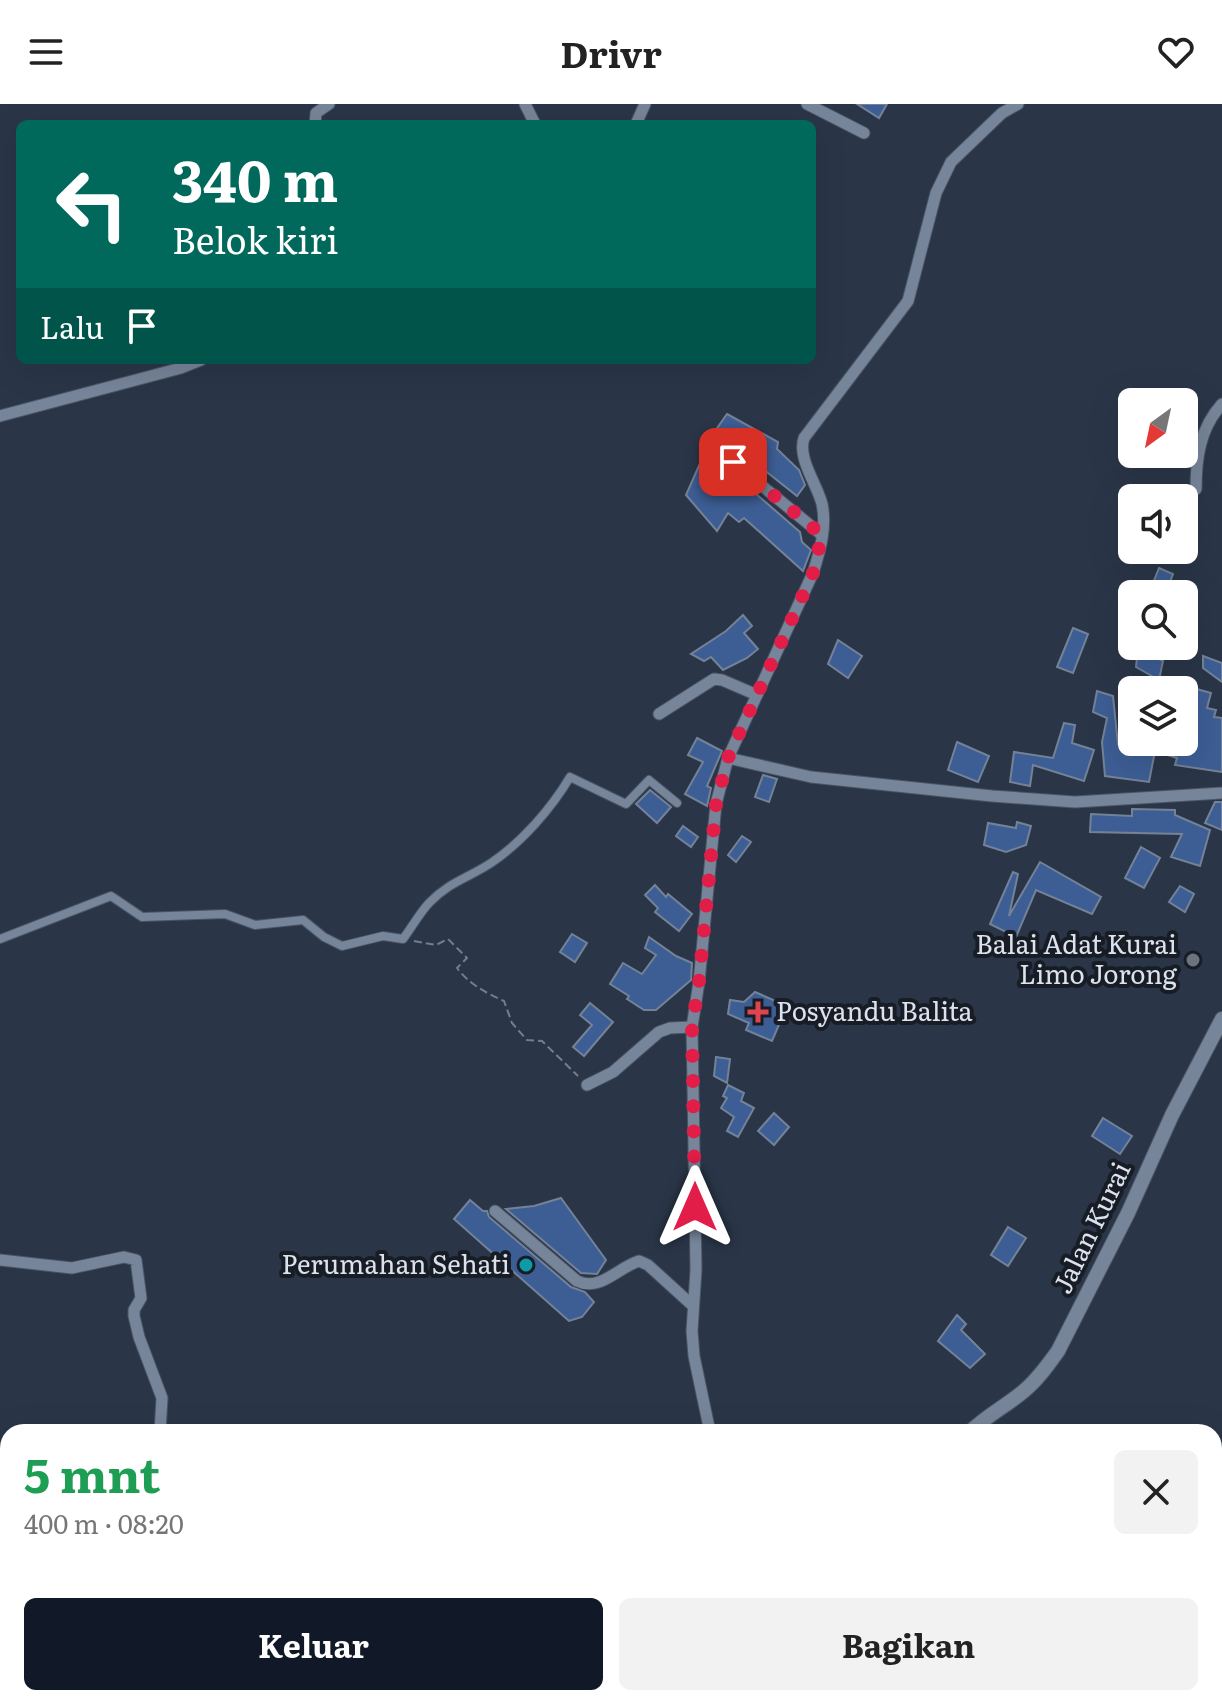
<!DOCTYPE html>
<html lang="id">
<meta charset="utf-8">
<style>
:root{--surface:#fff;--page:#f2f2f2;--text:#222;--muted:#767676;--accent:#111827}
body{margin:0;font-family:Literata,serif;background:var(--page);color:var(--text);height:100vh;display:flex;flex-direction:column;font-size:30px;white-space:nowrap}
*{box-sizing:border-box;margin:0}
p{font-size:26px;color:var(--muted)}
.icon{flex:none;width:44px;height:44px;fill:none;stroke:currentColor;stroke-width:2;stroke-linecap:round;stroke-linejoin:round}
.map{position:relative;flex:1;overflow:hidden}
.sheet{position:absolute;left:0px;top:1320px;width:1222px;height:282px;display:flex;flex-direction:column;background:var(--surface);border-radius:24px 24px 0 0;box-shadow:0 8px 32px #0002}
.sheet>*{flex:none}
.top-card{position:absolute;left:16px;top:16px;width:800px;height:244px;border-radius:12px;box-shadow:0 8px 32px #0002;background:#00695c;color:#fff;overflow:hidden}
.needle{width:52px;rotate:213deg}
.tools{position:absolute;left:1118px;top:284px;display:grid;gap:16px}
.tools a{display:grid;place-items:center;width:80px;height:80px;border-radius:12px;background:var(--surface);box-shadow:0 8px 32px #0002;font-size:40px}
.pin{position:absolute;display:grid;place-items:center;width:68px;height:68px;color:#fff;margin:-34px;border-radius:16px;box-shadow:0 4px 12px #0006}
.me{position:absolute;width:88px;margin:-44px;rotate:0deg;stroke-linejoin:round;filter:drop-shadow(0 0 6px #0008)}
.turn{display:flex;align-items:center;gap:28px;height:168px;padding:0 24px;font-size:36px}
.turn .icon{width:104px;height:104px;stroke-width:2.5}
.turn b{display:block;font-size:56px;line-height:68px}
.then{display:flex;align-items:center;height:76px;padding:0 24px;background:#0003;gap:16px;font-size:30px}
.round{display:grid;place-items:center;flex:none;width:84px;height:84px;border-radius:12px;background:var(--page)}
.overview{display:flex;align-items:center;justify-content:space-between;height:136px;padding:0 24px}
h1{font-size:48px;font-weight:700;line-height:60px;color:#1e9e55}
.action{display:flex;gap:16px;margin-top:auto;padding:16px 24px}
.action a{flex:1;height:92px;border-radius:12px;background:var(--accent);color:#fff;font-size:32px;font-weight:700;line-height:92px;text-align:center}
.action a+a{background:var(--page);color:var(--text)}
header{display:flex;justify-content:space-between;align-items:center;height:104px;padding:0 24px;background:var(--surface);font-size:36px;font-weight:700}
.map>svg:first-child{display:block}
.building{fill:#3d5e95;stroke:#748297;stroke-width:2}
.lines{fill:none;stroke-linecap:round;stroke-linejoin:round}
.pedestrian-casing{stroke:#4a5464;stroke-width:10}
.minor-casing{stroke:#4a5464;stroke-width:13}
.tertiary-casing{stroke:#4a5464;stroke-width:16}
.path{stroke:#737d8d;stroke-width:2;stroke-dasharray:8 4;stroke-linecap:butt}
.pedestrian{stroke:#77859a;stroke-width:8}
.minor{stroke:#77859a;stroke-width:11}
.tertiary{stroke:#77859a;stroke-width:14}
.route{stroke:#e11d48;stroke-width:14;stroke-dasharray:0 25.2}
.worship-dot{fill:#6b7280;stroke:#181d25;stroke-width:3}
.health-dot{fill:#e0444e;stroke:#181d25;stroke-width:3}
.culture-dot{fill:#0f9aa8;stroke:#181d25;stroke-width:3}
.labels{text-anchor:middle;stroke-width:8;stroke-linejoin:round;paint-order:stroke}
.poi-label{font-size:26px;fill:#dbe2ee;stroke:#181d25;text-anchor:end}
.street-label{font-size:26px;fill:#dbe2ee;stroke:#181d25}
</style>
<header><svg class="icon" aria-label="menu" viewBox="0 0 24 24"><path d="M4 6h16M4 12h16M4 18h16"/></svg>Drivr<svg class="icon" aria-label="heart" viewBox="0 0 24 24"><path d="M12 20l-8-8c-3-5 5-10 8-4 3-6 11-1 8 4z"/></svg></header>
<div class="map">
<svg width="1222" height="1601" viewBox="0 0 1222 1601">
<rect width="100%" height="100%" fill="#2a3648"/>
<g class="building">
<path d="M857,0h30l-8,14z"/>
<path d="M727,310l51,28 -1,7 22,21 6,15 -8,11 -82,-65z"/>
<path d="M717,356l83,72 2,10 9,8 -8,21 -59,-53 -5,4 -11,-9 -11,18 -31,-36 15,-34z"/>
<path d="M1159,464l14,6 -6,16 -16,-2z"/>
<path d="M743,511l9,11 -8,7 14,16 -11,9 -24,12 -12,-13 -7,4 -13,-7 35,-23z"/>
<path d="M1073,524l15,6 -15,39 -16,-6z"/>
<path d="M838,536l24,16 -14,22 -20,-14z"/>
<path d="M1138,544l25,13 -4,19 -23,-13z"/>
<path d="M1203,552l19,7v19l-19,-14z"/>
<path d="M1193,584l18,5 -4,15 9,2 -2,7 8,1v54l-47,-7 2,-7 -22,-7 -6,31 -44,-6 -3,-34 5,-24 -14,-6 4,-21 16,5 5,49 1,-3h65v-19z"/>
<path d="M1064,619l11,2 -3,18 22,7 -10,31 -51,-16 -3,21 -20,-4 4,-30 39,6z"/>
<path d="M697,634l25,13 -15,35 4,2 -4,18 -22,-12 18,-32 -15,-7z"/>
<path d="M957,638l32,14 -11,26 -30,-12z"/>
<path d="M763,671l14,4 -8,23 -14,-5z"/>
<path d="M650,686l21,17 -14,16 -21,-19z"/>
<path d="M1215,698h7v28l-17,-7z"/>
<path d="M1132,705l43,1v5l35,15 -10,36 -29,-9 11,-23 -92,-2 1,-18 41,2z"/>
<path d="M1017,718l14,4 -5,19 -20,7 -22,-7 4,-22 28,5z"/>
<path d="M683,722l15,11 -7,10 -15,-11z"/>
<path d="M742,732l9,6 -15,20 -8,-7z"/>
<path d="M1141,743l19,11 -16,30 -19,-10z"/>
<path d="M1040,758l61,35 -9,17 -56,-24 -20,47 -26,-13 23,-52 5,2 -9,42z"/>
<path d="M655,781l11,12 2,-3 24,20 -13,17 -24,-19 3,-4 -13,-13z"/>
<path d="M1180,782l14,8 -9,18 -16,-10z"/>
<path d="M572,830l15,9 -12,19 -15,-10z"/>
<path d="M649,833l27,19 16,7 -1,17 -35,30h-12l-17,-11 2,-3 -19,-12 13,-21 19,11 14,-19 -11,-7z"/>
<path d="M755,888l32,14 -15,35 -26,-11 3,-7 -21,-9 2,-14 14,2z"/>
<path d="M590,899l23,19 -29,34 -11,-9 19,-22 -12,-10z"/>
<path d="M716,953l14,2 -3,24 -13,-7z"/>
<path d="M728,981l16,8 -3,8 13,7 -16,29 -11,-6 7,-14 -13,-9 6,-10 -4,-2z"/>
<path d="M774,1009l15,14 -15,18 -16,-14z"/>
<path d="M1103,1014l29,18 -12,18 -28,-18z"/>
<path d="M561,1094l45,62 -9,14 -16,-1 -75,-64 28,-3z"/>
<path d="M470,1096l13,11h4l2,6 82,70 14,5 9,10 -12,15 -13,4 -115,-102z"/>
<path d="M1008,1123l18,11 -18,28 -17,-11z"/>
<path d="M957,1211l9,9 -5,6 24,24 -15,14 -32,-27z"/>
</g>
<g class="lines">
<g class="pedestrian-casing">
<path id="pedestrian" d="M0,835l111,-43 31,21 83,-3 30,11 48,-5 21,17 18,9 41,-10 20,3c9,-12 16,-25 26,-36 20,-21 39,-25 62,-40 31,-21 60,-54 79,-86l56,27 23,-24 28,23"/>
</g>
<g class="minor-casing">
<g id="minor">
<path d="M525,0l10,20"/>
<path d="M807,0l57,29"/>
<path d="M315,20l1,-11 13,-9"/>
<path d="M636,20l9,-20"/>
<path d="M0,312l181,-48 20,-8"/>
<path d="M711,340l111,91"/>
<path d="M1196,385c0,-31 4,-61 26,-85"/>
<path d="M659,610l55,-35 8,1 35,15"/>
<path d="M728,654l83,19 181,19 83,6 147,-9"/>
<path d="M587,981l26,-13 46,-40 11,-4 22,-1"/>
<path d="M495,1107l82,70c23,11 40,-13 62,-20l9,4 44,40"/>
<path d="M0,1156l72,8 52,-11 12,3 5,38 -7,12v6l5,21 23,61 -2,34"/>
<path d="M710,1328l-16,-76 -2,-25 4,-61 -4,-243 7,-45 17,-178 12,-46 85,-185c7,-22 14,-46 9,-69 -5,-20 -25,-46 -18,-66l104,-137 28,-108 15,-31 51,-49 16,-9"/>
<path d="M177,1601v-7"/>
<path d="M527,1601l8,-7"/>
</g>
</g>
<g class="tertiary-casing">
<g id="tertiary">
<path d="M970,1328c17,-17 38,-27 55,-42 13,-11 23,-25 33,-39l70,-138 44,-98 50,-96"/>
<path d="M933,1601l1,-7"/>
</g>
</g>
<path class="path" d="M414,837l22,4 12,-6 19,19 -10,10c12,16 29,25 47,33l8,22 15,17 15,1 36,35"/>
<use href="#pedestrian" class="pedestrian"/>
<use href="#minor" class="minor"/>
<use href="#tertiary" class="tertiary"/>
</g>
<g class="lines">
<path class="route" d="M695,1103l-3,-180 7,-45 17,-178 12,-46 85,-185 9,-38 -89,-73"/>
</g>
<circle class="worship-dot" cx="1193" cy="856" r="8"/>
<path class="health-dot" d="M754 896h8v8h8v8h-8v8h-8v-8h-8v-8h8z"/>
<circle class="culture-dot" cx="526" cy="1161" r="8"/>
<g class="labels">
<g class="poi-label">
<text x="1177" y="850">Balai Adat Kurai<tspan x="1177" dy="30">Limo Jorong</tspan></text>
<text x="776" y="917" text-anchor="start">Posyandu Balita</text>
<text x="510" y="1170">Perumahan Sehati</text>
</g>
<g class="street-label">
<text transform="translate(1092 1124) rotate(-64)" y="9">Jalan Kurai</text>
</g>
</g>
</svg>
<div class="tools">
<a><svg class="needle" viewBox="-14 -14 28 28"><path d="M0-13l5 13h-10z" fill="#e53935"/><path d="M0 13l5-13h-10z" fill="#767676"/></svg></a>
<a><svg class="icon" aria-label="sound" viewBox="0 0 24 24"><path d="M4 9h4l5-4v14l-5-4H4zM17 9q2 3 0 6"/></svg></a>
<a><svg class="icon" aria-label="search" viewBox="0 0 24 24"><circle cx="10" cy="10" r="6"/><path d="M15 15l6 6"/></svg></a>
<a><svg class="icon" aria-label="layers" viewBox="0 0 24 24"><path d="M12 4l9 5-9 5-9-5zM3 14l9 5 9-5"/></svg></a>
</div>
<div class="pin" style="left:733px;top:358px;background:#d93025"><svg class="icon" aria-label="arrive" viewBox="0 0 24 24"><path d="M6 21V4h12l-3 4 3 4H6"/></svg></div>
<svg class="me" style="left:695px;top:1103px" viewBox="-20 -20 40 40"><path d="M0-17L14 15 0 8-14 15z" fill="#e11d48" stroke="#fff" stroke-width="4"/></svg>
<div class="top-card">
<div class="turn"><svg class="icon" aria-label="left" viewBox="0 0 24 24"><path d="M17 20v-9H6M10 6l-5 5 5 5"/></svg><div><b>340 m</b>Belok kiri</div></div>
<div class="then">Lalu<svg class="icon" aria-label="arrive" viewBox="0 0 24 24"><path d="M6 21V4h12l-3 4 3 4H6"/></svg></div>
</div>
<section class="sheet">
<div class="overview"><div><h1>5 mnt</h1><p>400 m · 08:20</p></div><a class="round"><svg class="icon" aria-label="close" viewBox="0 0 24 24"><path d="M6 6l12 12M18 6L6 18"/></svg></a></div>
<div class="action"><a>Keluar</a><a>Bagikan</a></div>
</section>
</div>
